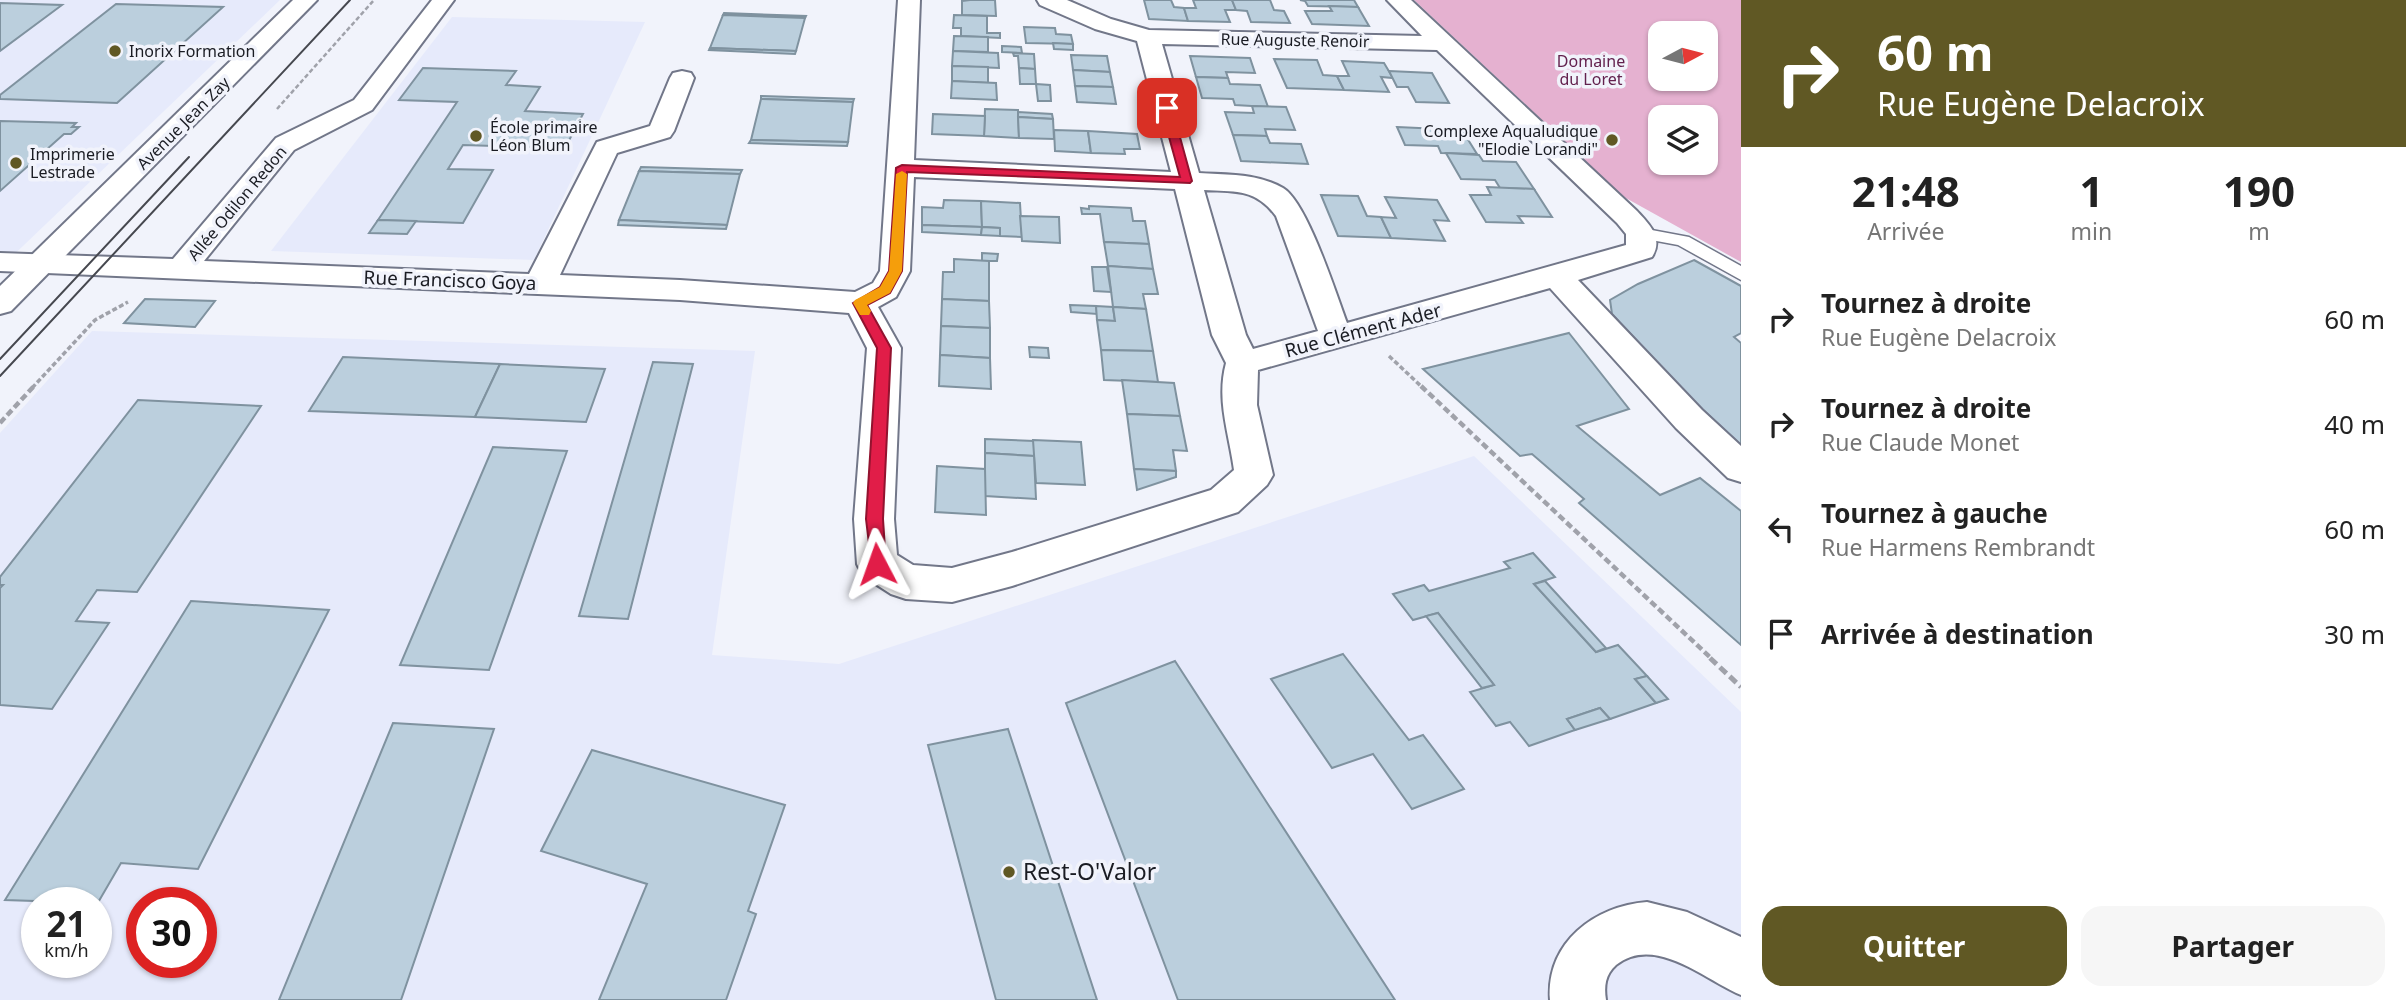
<!DOCTYPE html>
<html lang="fr">
<meta charset="utf-8">
<style>
:root{--surface:#fff;--page:#f6f6f6;--text:#222;--muted:#767676;--accent:#605824}
body{margin:0;font-family:"Noto Sans",sans-serif;background:var(--page);color:var(--text);height:100vh;display:flex;flex-direction:column;font-size:26px;white-space:nowrap}
*{box-sizing:border-box;margin:0}
p{font-size:23px;color:var(--muted)}
.icon{flex:none;width:38px;height:38px;fill:none;stroke:currentColor;stroke-width:2;stroke-linecap:round;stroke-linejoin:round}
.map{position:relative;flex:1;overflow:hidden}
.drawer{display:flex;flex-direction:column;background:var(--surface);width:665px}
.drawer>*{flex:none}
.top-card{background:#605824;color:#fff;overflow:hidden}
.needle{width:46px;rotate:83deg}
.fabs{position:absolute;left:1648px;top:21px;display:grid;gap:14px}
.fabs a{display:grid;place-items:center;width:70px;height:70px;border-radius:14px;background:var(--surface);box-shadow:0 2px 5px #0004;font-size:35px}
.speed{position:absolute;left:21px;top:887px;display:flex;gap:14px;font-size:35px;font-weight:700;text-align:center}
.speed>*{display:grid;place-content:center;width:91px;height:91px;border-radius:50%;background:var(--surface);box-shadow:0 2px 5px #0004;line-height:1}
.speed small{font-size:18px;font-weight:400}
.speed .limit{border:10px solid #d22;background:#fff;color:#111}
.pin{position:absolute;display:grid;place-items:center;width:60px;height:60px;color:#fff;margin:-30px;border-radius:14px;box-shadow:0 4px 10px #0006}
.me{position:absolute;width:77px;margin:-38px;rotate:356deg;stroke-linejoin:round;filter:drop-shadow(0 0 5px #0008)}
.turn{display:flex;align-items:center;gap:24px;height:147px;padding:0 21px;font-size:32px}
.turn .icon{width:91px;height:91px;stroke-width:2.5}
.turn b{display:block;font-size:49px;line-height:60px}
.eta{display:flex;justify-content:space-evenly;align-items:center;height:119px;text-align:center}
.eta b{font-size:42px;font-weight:700;line-height:49px}
.primary-button{display:flex;gap:14px;margin-top:auto;padding:14px 21px}
.primary-button a{flex:1;height:80px;border-radius:21px;background:var(--accent);color:#fff;font-size:28px;font-weight:700;line-height:80px;text-align:center}
.primary-button a+a{background:var(--page);color:var(--text)}
ul{padding:0;list-style:none}
li{display:flex;align-items:center;gap:21px;height:105px;padding:0 21px}
li div{flex:1}
li b{display:block;font-size:26px}
li em{font-style:normal}
main{display:flex;flex:1;min-height:0}
.map>svg:first-child{display:block}
.built{fill:#e6eafb;fill-rule:evenodd}
.green{fill:#e5b1d0;fill-rule:evenodd}
.building{fill:#bbcfdd;stroke:#7f929f;stroke-width:2}
.lines{fill:none;stroke-linecap:round;stroke-linejoin:round}
.service-casing{stroke:#727789;stroke-width:3}
.minor-casing{stroke:#727789;stroke-width:4}
.tertiary-casing{stroke:#727789;stroke-width:4}
.path-far3{stroke:#a0a2aa;stroke-width:2.5;stroke-dasharray:4.5 2.5;stroke-linecap:butt}
.path-far2{stroke:#a0a2aa;stroke-width:3.5;stroke-dasharray:5 2.5;stroke-linecap:butt}
.path-far1{stroke:#a0a2aa;stroke-width:4.5;stroke-dasharray:7 3.5;stroke-linecap:butt}
.path{stroke:#a0a2aa;stroke-width:5;stroke-dasharray:9 4.5;stroke-linecap:butt}
.service{fill:#fff;fill-rule:evenodd}
.minor{fill:#fff;fill-rule:evenodd}
.tertiary{fill:#fff;fill-rule:evenodd}
.tram{stroke:#46484f;stroke-width:2}
.route{fill:#e11d48;stroke:#92132f;stroke-width:2}
.slow{fill:#f59e0b}
.poi-dot{fill:#605824;stroke:#f1f3fb;stroke-width:2.5}
.labels{text-anchor:middle;stroke-width:7;stroke-linejoin:round;paint-order:stroke}
.far-street-label{font-size:16px;fill:#1a1c23;stroke:#f1f3fb}
.far-poi-label{font-size:16px;fill:#1a1c23;stroke:#f1f3fb;text-anchor:start}
.far-park-label{font-size:16px;fill:#63214e;stroke:#f1f3fb}
.street-label{font-size:19px;fill:#1a1c23;stroke:#f1f3fb}
.near-poi-label{font-size:23px;fill:#1a1c23;stroke:#f1f3fb;text-anchor:start}
</style>
<main>
<div class="map">
<svg width="1741" height="1000" viewBox="0 0 1741 1000">
<rect width="100%" height="100%" fill="#f1f3fb"/>
<g class="built">
<path d="M0,0h280l-280,268z"/>
<path d="M452,17l193,5 -111,238 -263,-9z"/>
<path d="M92,331l663,20 -43,304 127,9 635,-208 267,256v288h-1741v-567zM37,903h59v59h-59zM142,903h59v59h-59z"/>
</g>
<path class="green" d="M1414,0h327v262l-117,-65zM1661,33h45v46h-45zM1661,117h45v46h-45z"/>
<g class="building">
<path d="M970,0h25l1,16 -34,-1v-14z"/>
<path d="M1144,0h27l3,7 10,1 4,13 -39,-2z"/>
<path d="M1193,0h39l4,10h-11l5,12 -42,-1 -4,-13h12z"/>
<path d="M1232,0h38l4,10 10,1 6,12 -39,-1 -4,-11 -11,-1z"/>
<path d="M1300,0h54l4,7 -50,-1 -3,-5z"/>
<path d="M0,3l62,2 -62,46z"/>
<path d="M116,4l107,3 -106,96 -117,-4v-4z"/>
<path d="M1329,6l29,1 11,19 -57,-2 -7,-13h27z"/>
<path d="M724,13l82,3 -1,2 -82,-3z"/>
<path d="M723,15l82,3 -9,33 -86,-3z"/>
<path d="M954,15l33,1v17h13v5l-39,-2v-8h-8z"/>
<path d="M1024,27l31,1 1,6 15,1 2,9 -47,-1z"/>
<path d="M954,36l34,1v15l-35,-1z"/>
<path d="M1053,43l20,1v6l-19,-1z"/>
<path d="M1002,46l19,1 1,6 -20,-1z"/>
<path d="M710,48l86,3 -1,3 -86,-4z"/>
<path d="M953,51l45,2 1,15 -47,-2z"/>
<path d="M1013,53l21,1 1,15 -16,-1 -1,-12h-4z"/>
<path d="M1071,55l36,1 3,16 -37,-2z"/>
<path d="M1190,56l60,2 5,15 -29,-1 2,6 -32,-1z"/>
<path d="M1274,59l43,1 6,15 14,1 7,14 -57,-2z"/>
<path d="M1342,61l42,2 9,15 -12,-1 8,15 -45,-2 -7,-14h12z"/>
<path d="M952,66l36,1v16l-36,-2z"/>
<path d="M423,68l93,3 -10,14 34,2 -15,24 58,3 -18,34 -102,-3 -15,24 45,1 -30,53 -85,-3 79,-118 -58,-2z"/>
<path d="M1019,68l16,1 1,15h-16z"/>
<path d="M1073,70l37,2 3,15 -38,-1z"/>
<path d="M1389,71l43,2 17,30 -33,-1 -8,-15h-11z"/>
<path d="M1196,77l32,1 2,6 30,1 8,22 -33,-2 -2,-6 -31,-1z"/>
<path d="M952,81l44,2 1,17 -46,-2z"/>
<path d="M1036,84l14,1 1,16h-13z"/>
<path d="M1075,86l38,1 3,17 -39,-2z"/>
<path d="M761,96l93,3 -1,3 -92,-3z"/>
<path d="M761,99l92,3 -5,40 -97,-2z"/>
<path d="M1252,106l34,1 9,23 -30,-1 2,7 -34,-1 -8,-23 29,1z"/>
<path d="M985,109l33,1 1,28 -35,-2z"/>
<path d="M1018,112l34,2 1,5 -35,-2z"/>
<path d="M933,114l52,2 -1,20 -52,-2z"/>
<path d="M1018,117l35,2 1,20 -35,-1z"/>
<path d="M0,121l76,2 -4,4h7l-8,7h-7l-64,57z"/>
<path d="M1397,127l65,3 15,24 -36,-1 -3,-7 -33,-1z"/>
<path d="M1054,130l34,1 3,22 -36,-2z"/>
<path d="M1088,131l49,3 3,15h-16l1,5 -34,-1z"/>
<path d="M1233,135l34,1 3,7 31,1 7,20 -67,-3z"/>
<path d="M751,140l97,2 -1,4 -98,-3z"/>
<path d="M1446,153l33,2 4,6 33,1 18,27 -34,-1 -5,-8 -34,-1z"/>
<path d="M641,167l101,3 -2,4 -101,-3z"/>
<path d="M639,171l101,3 -13,51 -108,-5z"/>
<path d="M1487,187l47,2 18,28 -34,-1 5,7 -37,-1 -16,-27h21z"/>
<path d="M1321,195l37,1 9,20 14,1 10,21 -53,-2z"/>
<path d="M1385,197l52,3 12,21 -15,-1 11,21 -54,-3 -10,-21 15,1z"/>
<path d="M944,200l37,1 1,26 -60,-2v-18l21,1z"/>
<path d="M981,201l39,2 2,34 -22,-1v-8l-18,-1z"/>
<path d="M1089,206l42,2 2,13h12l4,23 -45,-2 -4,-28h-18l-1,-6 8,1z"/>
<path d="M1020,216l39,1 1,26 -38,-2z"/>
<path d="M378,220l38,1 -9,13 -38,-1z"/>
<path d="M619,220l108,5 -1,4 -108,-4z"/>
<path d="M922,225l60,2 -1,8 -59,-3z"/>
<path d="M982,227l18,1v8l-19,-1z"/>
<path d="M1104,242l45,2 4,25 -45,-3z"/>
<path d="M982,253l16,1 -1,7h-15z"/>
<path d="M954,259l35,2v40l-47,-2 1,-27h11z"/>
<path d="M1694,260l47,26v47l-7,4 7,6v102l-55,-51 -74,-80 -2,-14 28,-16z"/>
<path d="M1108,266l45,3 5,25h-15l3,15 -33,-2z"/>
<path d="M1092,267h15l4,25 -17,-1z"/>
<path d="M145,299l70,2 -20,26 -71,-4z"/>
<path d="M942,299l47,2 1,27 -49,-2z"/>
<path d="M1070,305l26,1 1,8 -26,-2z"/>
<path d="M1096,306l17,1 2,14 -18,-1z"/>
<path d="M1113,307l33,2 7,42 -52,-1 -4,-30 18,1z"/>
<path d="M941,326l49,2v30l-50,-3z"/>
<path d="M1569,333l60,76 -52,17 83,69 40,-17 41,33v134l-162,-142 5,-4 -52,-45 -12,2 -97,-87z"/>
<path d="M1029,347l19,1 1,10 -19,-1z"/>
<path d="M1101,350l52,1 5,31 -54,-2z"/>
<path d="M940,355l50,3 1,31 -52,-3z"/>
<path d="M343,357l157,7 -25,53 -166,-6z"/>
<path d="M653,362l40,2 -65,255 -49,-3z"/>
<path d="M500,364l105,5 -19,53 -111,-5z"/>
<path d="M1122,380l52,3 6,33 -53,-2z"/>
<path d="M138,400l123,6 -124,186 -40,-2 -21,31 33,2 -57,86 -52,-4v-117l3,-3h-3v-8z"/>
<path d="M1127,414l53,2 7,35 -14,-1 3,21 -42,-2z"/>
<path d="M985,439l49,2v15l-49,-3z"/>
<path d="M1033,440l48,2 4,43 -49,-2z"/>
<path d="M493,447l74,4 -78,219 -89,-5z"/>
<path d="M985,453l49,3 2,43 -51,-3z"/>
<path d="M937,466l48,3 1,46 -51,-3z"/>
<path d="M1134,469l42,2v6l-39,13z"/>
<path d="M1533,553l22,24 -21,7 62,68 22,-7 29,31 -12,3 21,24 -46,16 -10,-11 -33,11 8,11 -46,16 -19,-24 -14,4 -26,-34 24,-7 -56,-72 -25,7 -20,-26 31,-9 5,6 81,-23 -6,-6z"/>
<path d="M1545,581l61,67 -10,4 -62,-68z"/>
<path d="M191,601l138,9 -131,259 -77,-6 -25,43v-3l-91,-3z"/>
<path d="M1438,613l56,72 -12,3 -56,-72z"/>
<path d="M1343,654l66,86 14,-5 41,54 -52,20 -39,-55 -41,14 -61,-89z"/>
<path d="M1175,661l220,339h-217l-112,-297z"/>
<path d="M1647,676l21,23 -12,4 -21,-24z"/>
<path d="M1600,708l10,11 -35,11 -8,-11z"/>
<path d="M393,723l101,6 -93,271h-122z"/>
<path d="M1008,729l89,271h-101l-68,-255z"/>
<path d="M592,750l193,55 -37,106 8,3 -30,86h-127l48,-116 -106,-33z"/>
</g>
<g class="lines">
<g class="service-casing">
<path id="service" d="M1641,228l48,9 52,29v14l-63,-35 -43,-8 -3,-4z"/>
</g>
<g class="minor-casing">
<g id="minor">
<path d="M432,0h22l-82,110 -78,40 -90,111 325,13 68,-132 53,-16 20,-48 3,-5 9,-2 9,2 3,5 -20,53 -4,6 -53,16 -57,122 120,5 175,12 18,-9 7,-12 18,-271h22l-6,160 257,12 -34,-131 -42,-12 -55,-24 -3,-5h30l44,19 38,11 273,6 -35,-36h24l226,211c12,13 27,27 15,46l-74,23 124,130 39,36v36l-13,-4 -52,-50 -126,-140 -292,82 -1,35 16,70 -6,10 -29,27 -226,74 -60,16 -46,-3 -15,-5 -28,-18 -6,-12 -3,-45 13,-171 -18,-35 -169,-13 -680,-29v-18l173,6 103,-121 78,-38zM1162,44l275,6 180,173 9,11v11l-279,78c-11,-29 -40,-121 -64,-135 -26,-15 -56,-13 -84,-15zM914,177l261,12 37,146 14,28c-10,37 3,70 8,107l-23,20 -199,62 -60,16 -39,-3 -16,-10 -3,-36 7,-171 -23,-41 18,-10 14,-26zM1204,190c31,2 51,-2 72,26l42,115 -65,18 -7,-14z"/>
<path d="M1647,902l40,10 54,25v58c-36,-15 -86,-61 -125,-30 -11,10 -12,21 -10,35h-56c-4,-58 45,-94 97,-98z"/>
</g>
</g>
<g class="tertiary-casing">
<path id="tertiary" d="M293,0h24l-306,311 -11,3v-28z"/>
</g>
<path class="path-far3" d="M277,109l97,-109"/>
<g class="path-far2">
<path d="M1389,356l34,32"/>
<path d="M32,388l63,-68 33,-18"/>
</g>
<g class="path-far1">
<path d="M1421,386l291,273"/>
<path d="M0,423l34,-37"/>
</g>
<path class="path" d="M1710,658l31,29"/>
<use href="#service" class="service"/>
<use href="#minor" class="minor"/>
<use href="#tertiary" class="tertiary"/>
<g class="tram">
<path d="M0,359l189,-202"/>
<path d="M0,376l350,-376"/>
</g>
</g>
<path class="route" d="M1167,104l5,4 20,73 -2,2 -283,-11 -5,99 -12,22 -23,12 24,43 -8,171 3,45 -3,5h-11l-6,-50 11,-171 -24,-45 27,-16 9,-16 7,-103 6,-3 278,12 -19,-69z"/>
<path class="slow" d="M902,171l5,3 -5,97 -12,22 -23,12 4,6 -2,4h-9l-7,-12 2,-3 25,-13 9,-16 7,-97z"/>
<g class="poi-dot">
<circle cx="115" cy="51" r="7"/>
<circle cx="476" cy="136" r="7"/>
<circle cx="1612" cy="140" r="7"/>
<circle cx="16" cy="163" r="7"/>
<circle cx="1009" cy="872" r="7"/>
</g>
<g class="labels">
<g class="far-street-label">
<text transform="translate(1295 40) rotate(1)" y="6">Rue Auguste Renoir</text>
<text transform="translate(183 123) rotate(-45)" y="6">Avenue Jean Zay</text>
<text transform="translate(237 203) rotate(-50)" y="6">Allée Odilon Redon</text>
</g>
<g class="far-poi-label">
<text x="129" y="57">Inorix Formation</text>
<text x="490" y="133">École primaire<tspan x="490" dy="18">Léon Blum</tspan></text>
<text x="1598" y="137" text-anchor="end">Complexe Aqualudique<tspan x="1598" dy="18">"Elodie Lorandi"</tspan></text>
<text x="30" y="160">Imprimerie<tspan x="30" dy="18">Lestrade</tspan></text>
</g>
<g class="far-park-label">
<text x="1591" y="67">Domaine<tspan x="1591" dy="18">du Loret</tspan></text>
</g>
<g class="street-label">
<text transform="translate(450 280) rotate(2)" y="7">Rue Francisco Goya</text>
<text transform="translate(1363 330) rotate(-15)" y="7">Rue Clément Ader</text>
</g>
<g class="near-poi-label">
<text x="1023" y="880">Rest-O'Valor</text>
</g>
</g>
</svg>
<div class="fabs">
<a><svg class="needle" viewBox="-14 -14 28 28"><path d="M0-13l5 13h-10z" fill="#e53935"/><path d="M0 13l5-13h-10z" fill="#767676"/></svg></a>
<a><svg class="icon" aria-label="layers" viewBox="0 0 24 24"><path d="M12 4l9 5-9 5-9-5zM3 14l9 5 9-5"/></svg></a>
</div>
<div class="speed"><div>21<small>km/h</small></div><div class="limit">30</div></div>
<div class="pin" style="left:1167px;top:108px;background:#d93025"><svg class="icon" aria-label="arrive" viewBox="0 0 24 24"><path d="M6 21V4h12l-3 4 3 4H6"/></svg></div>
<svg class="me" style="left:877px;top:564px" viewBox="-20 -20 40 40"><path d="M0-17L14 15 0 8-14 15z" fill="#e11d48" stroke="#fff" stroke-width="4"/></svg>
</div>
<section class="drawer">
<div class="top-card">
<div class="turn"><svg class="icon" aria-label="right" viewBox="0 0 24 24"><path d="M7 20v-9h11M14 6l5 5-5 5"/></svg><div><b>60 m</b>Rue Eugène Delacroix</div></div>
</div>
<div class="eta">
<div><b>21:48</b><p>Arrivée</p></div>
<div><b>1</b><p>min</p></div>
<div><b>190</b><p>m</p></div>
</div>
<ul>
<li><svg class="icon" aria-label="right" viewBox="0 0 24 24"><path d="M7 20v-9h11M14 6l5 5-5 5"/></svg><div><b>Tournez à droite</b><p>Rue Eugène Delacroix</p></div><em>60 m</em></li>
<li><svg class="icon" aria-label="right" viewBox="0 0 24 24"><path d="M7 20v-9h11M14 6l5 5-5 5"/></svg><div><b>Tournez à droite</b><p>Rue Claude Monet</p></div><em>40 m</em></li>
<li><svg class="icon" aria-label="left" viewBox="0 0 24 24"><path d="M17 20v-9H6M10 6l-5 5 5 5"/></svg><div><b>Tournez à gauche</b><p>Rue Harmens Rembrandt</p></div><em>60 m</em></li>
<li><svg class="icon" aria-label="arrive" viewBox="0 0 24 24"><path d="M6 21V4h12l-3 4 3 4H6"/></svg><div><b>Arrivée à destination</b></div><em>30 m</em></li>
</ul>
<div class="primary-button"><a>Quitter</a><a>Partager</a></div>
</section>
</main>
